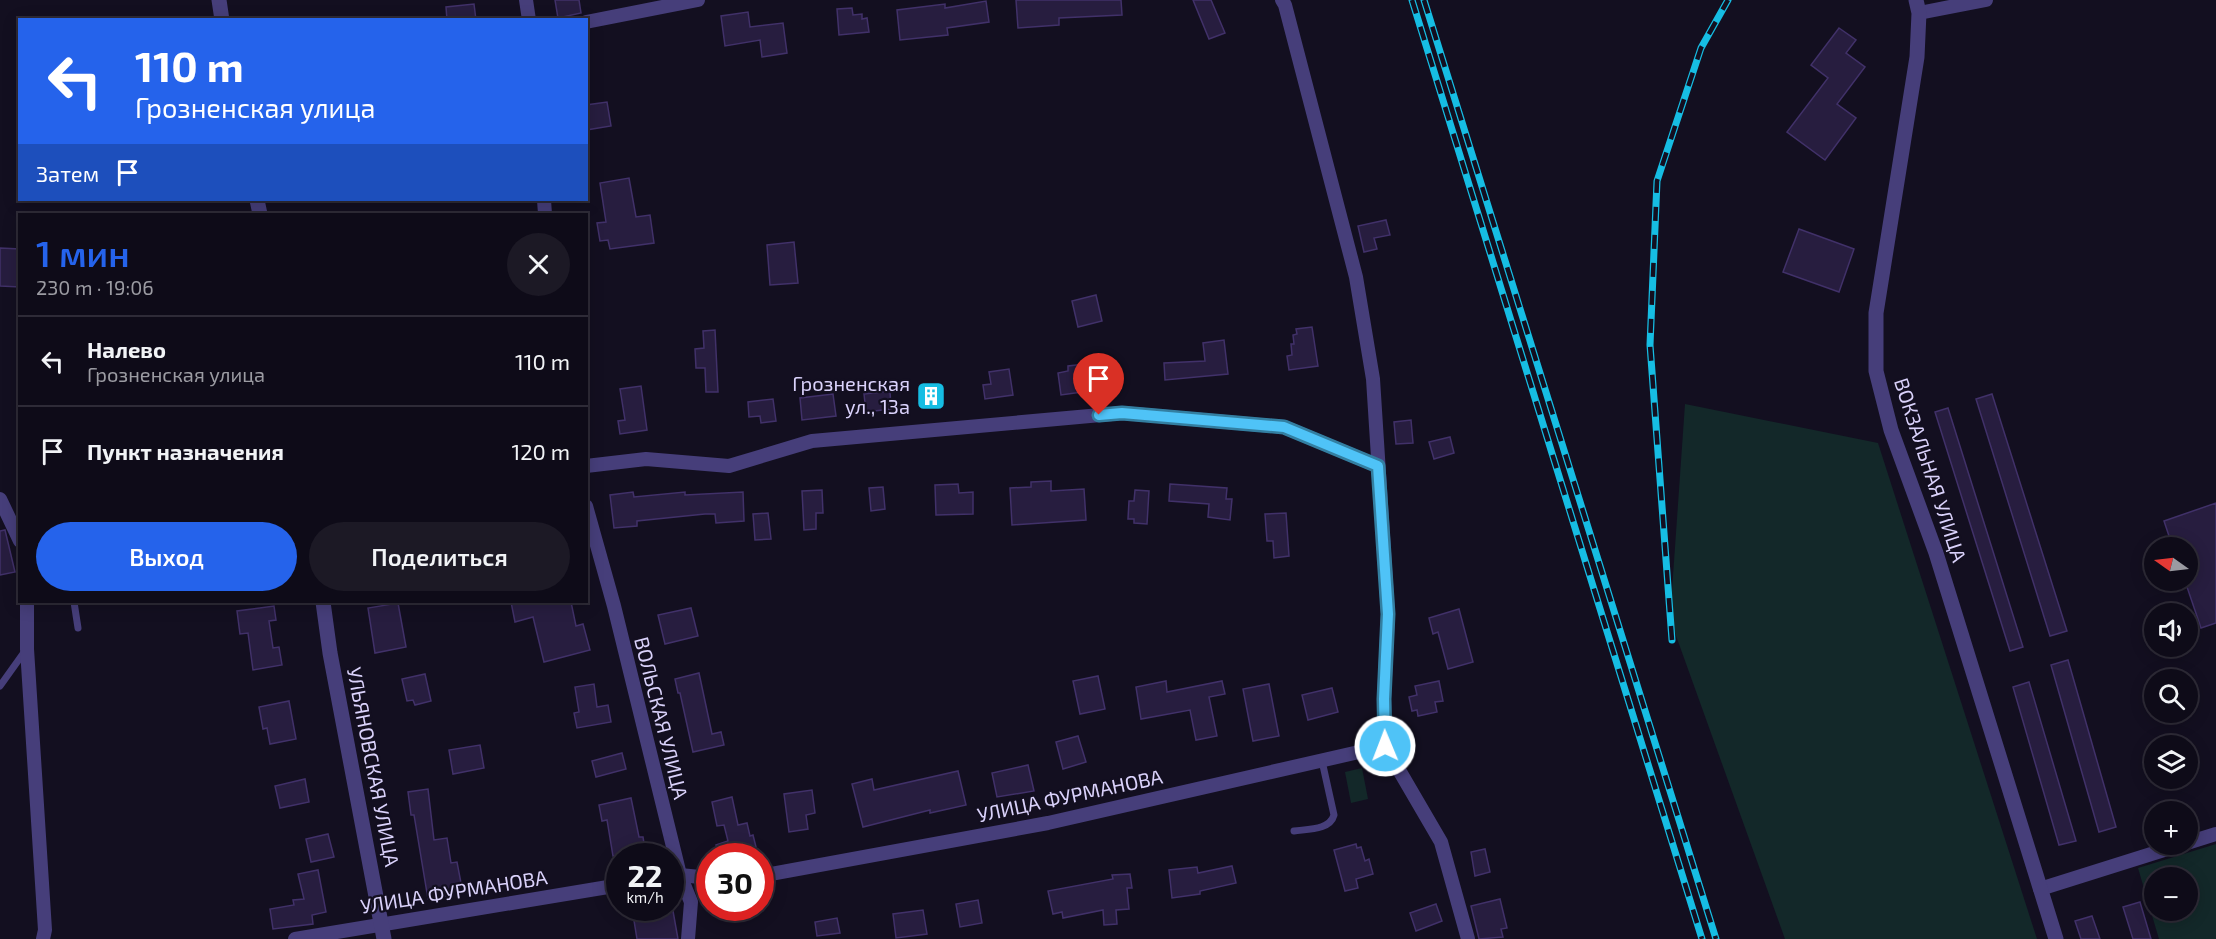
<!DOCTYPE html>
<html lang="ru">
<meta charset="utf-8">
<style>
:root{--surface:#0e0b18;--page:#1c1925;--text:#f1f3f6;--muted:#9b9ba2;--line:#2e2b37;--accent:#2563eb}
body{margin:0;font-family:"Exo 2",sans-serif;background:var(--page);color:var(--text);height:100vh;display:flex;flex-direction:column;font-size:22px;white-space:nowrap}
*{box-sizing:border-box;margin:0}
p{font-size:20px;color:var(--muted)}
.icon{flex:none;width:33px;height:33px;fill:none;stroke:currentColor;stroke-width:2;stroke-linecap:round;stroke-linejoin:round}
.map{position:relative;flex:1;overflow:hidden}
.panel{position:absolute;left:18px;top:213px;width:570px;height:390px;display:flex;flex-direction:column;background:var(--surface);border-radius:0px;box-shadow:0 3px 15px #0003,0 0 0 2px var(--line)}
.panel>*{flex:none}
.top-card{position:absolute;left:18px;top:18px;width:570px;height:183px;border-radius:0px;box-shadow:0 3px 15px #0003,0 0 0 2px var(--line);background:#2563eb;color:#fff;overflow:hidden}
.needle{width:39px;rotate:284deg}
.fabs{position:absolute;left:2144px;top:537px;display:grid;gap:12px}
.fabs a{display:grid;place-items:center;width:54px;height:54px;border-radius:50%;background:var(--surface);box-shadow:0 3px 15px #0003,0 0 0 2px var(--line);font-size:30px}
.speed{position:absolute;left:606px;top:843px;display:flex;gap:12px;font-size:30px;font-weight:700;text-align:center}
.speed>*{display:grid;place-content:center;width:78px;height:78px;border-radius:50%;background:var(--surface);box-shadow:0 3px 15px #0003,0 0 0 2px var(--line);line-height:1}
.speed small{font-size:15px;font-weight:400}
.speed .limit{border:9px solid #d22;background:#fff;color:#111}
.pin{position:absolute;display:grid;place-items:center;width:51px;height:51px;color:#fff;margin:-62px -26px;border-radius:50% 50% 50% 0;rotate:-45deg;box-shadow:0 0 6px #0007}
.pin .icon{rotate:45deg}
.me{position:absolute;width:66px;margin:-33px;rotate:359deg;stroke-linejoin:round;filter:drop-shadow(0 0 4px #0008)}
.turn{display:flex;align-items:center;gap:21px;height:126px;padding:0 18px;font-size:27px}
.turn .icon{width:78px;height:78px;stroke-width:2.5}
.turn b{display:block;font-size:42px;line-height:51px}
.then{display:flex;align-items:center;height:57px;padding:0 18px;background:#0003;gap:12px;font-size:22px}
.round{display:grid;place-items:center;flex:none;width:63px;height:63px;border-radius:32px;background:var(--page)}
.summary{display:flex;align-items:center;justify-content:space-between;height:102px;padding:0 18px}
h1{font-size:36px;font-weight:600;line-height:45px;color:var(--accent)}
.primary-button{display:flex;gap:12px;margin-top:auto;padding:12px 18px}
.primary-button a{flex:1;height:69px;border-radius:36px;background:var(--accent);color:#fff;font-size:24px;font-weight:600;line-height:69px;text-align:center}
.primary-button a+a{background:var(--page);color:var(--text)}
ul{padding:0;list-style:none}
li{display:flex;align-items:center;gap:18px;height:90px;padding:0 18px;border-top:2px solid var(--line)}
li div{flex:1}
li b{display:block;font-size:22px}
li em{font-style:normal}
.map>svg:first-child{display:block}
.green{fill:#132829;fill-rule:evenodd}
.building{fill:#271d3f;stroke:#413169;stroke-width:1.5}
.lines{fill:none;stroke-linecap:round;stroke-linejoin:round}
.service{stroke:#463e7a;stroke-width:7}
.minor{stroke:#463e7a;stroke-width:14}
.tertiary{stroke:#463e7a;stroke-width:15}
.rail-casing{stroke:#16bde3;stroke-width:7}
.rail{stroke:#130f20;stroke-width:4.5;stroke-dasharray:14;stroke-linecap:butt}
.route-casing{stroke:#337fa1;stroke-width:15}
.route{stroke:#4fc3f7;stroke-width:10}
.labels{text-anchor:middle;stroke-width:4.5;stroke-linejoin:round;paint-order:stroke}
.poi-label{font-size:20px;fill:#dad2fb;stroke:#130f20;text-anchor:end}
.street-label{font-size:20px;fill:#dad2fb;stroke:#130f20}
</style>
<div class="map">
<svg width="2216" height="939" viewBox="0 0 2216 939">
<rect width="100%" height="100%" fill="#130f20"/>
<g class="green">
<path d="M1685,404l193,39 159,496h-252l-115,-320z"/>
<path d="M1362,768l6,31 -17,4 -6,-31z"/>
<path d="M2216,844v95h-57l-21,-71zM2154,878h33v32h-33z"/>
</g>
<g class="building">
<path d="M555,0h24l2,13 -23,5z"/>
<path d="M1016,0h105l1,15 -63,3v7l-41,3z"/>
<path d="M1193,0h18l14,33 -16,6z"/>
<path d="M986,1l3,21 -42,6 1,7 -48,5 -3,-30 48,-6v4z"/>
<path d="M474,4l2,16h-29l-1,-13z"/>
<path d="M852,8l1,7 9,-1v5l5,-1 2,14 -30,3 -2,-26z"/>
<path d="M748,12l2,15 33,-4 4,30 -25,4 -2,-17 -35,6 -4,-30z"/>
<path d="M1839,28l17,12 -10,13 19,14 -28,37 19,14 -31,42 -38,-28 41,-54 -17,-13z"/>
<path d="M607,102l4,24 -25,4v-25z"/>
<path d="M629,178l7,39 14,-2 4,28 -44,6 -2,-9 -8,1 -3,-18 9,-1 -6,-39z"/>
<path d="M1386,220l4,15 -16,3 3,11 -13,3 -6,-26z"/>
<path d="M1799,229l55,20 -15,43 -56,-20z"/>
<path d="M794,242l4,41 -28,2 -3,-40z"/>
<path d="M0,248l20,1v38l-20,-1z"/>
<path d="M1096,295l6,26 -24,6 -6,-26z"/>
<path d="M1312,327l6,39 -29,4 -2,-14 5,-1 -1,-11h3l-1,-9 4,-1 -1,-5z"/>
<path d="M715,330l3,62h-12l-1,-24h-9l-1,-19 9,-1 -1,-17z"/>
<path d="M1224,340l4,34 -63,6 -1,-17 41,-2 -2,-18z"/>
<path d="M1085,364l4,27 -28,4 -3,-22 10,-2v-5z"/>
<path d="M1009,369l4,26 -28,4 -2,-14 8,-1 -2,-12z"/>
<path d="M641,386l6,44 -27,4 -2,-13 7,-1 -5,-31z"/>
<path d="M938,386l3,19 -16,2 -3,-20z"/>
<path d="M890,391l1,18 -25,3 -2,-18z"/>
<path d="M833,394l3,22 -34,4 -2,-22z"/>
<path d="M1992,394l75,237 -17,5 -74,-237z"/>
<path d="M773,399l3,22 -15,2 -1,-7 -11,1 -1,-15z"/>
<path d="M1948,408l75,239 -13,4 -75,-239z"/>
<path d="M1411,420l2,23 -17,1 -2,-22z"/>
<path d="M1450,437l4,16 -20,6 -5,-17z"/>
<path d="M1051,481v10l33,-2 2,31 -74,5 -2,-37 21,-1v-5z"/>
<path d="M958,484l1,9 14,-1v22l-37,1 -1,-30z"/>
<path d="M1170,484l57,4 -1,11h6l-2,21 -22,-3 1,-13 -40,-3z"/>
<path d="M883,487l2,22 -14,2 -2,-23z"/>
<path d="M822,490l1,23h-7v16l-12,1 -2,-39z"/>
<path d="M1135,490l14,1 -2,33 -13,-1v-4h-6l1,-18h5z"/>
<path d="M633,492l1,5 51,-5v3l58,-3 1,29 -28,2 -1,-9h-10l-68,7v5l-23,2 -4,-33z"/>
<path d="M2216,503v120l-15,5 -14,-41v-39h-14l-9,-27z"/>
<path d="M768,513l3,26 -16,1 -2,-26z"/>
<path d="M1286,513l3,43 -15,2 -1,-17h-6l-2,-27z"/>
<path d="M5,530l10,42 -15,3v-44z"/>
<path d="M511,602h60l5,24 7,-2 7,26 -46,12 -11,-45 -18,5z"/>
<path d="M398,603l8,44 -31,6 -7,-45z"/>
<path d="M274,606l2,14 -7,1 4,27 6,-1 3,18 -29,5 -5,-37 -8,1 -3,-23z"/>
<path d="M691,608l7,28 -33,8 -7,-29z"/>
<path d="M1459,609l14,53 -25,7 -10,-37 -5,2 -4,-16z"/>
<path d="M2068,660l48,167 -17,5 -48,-167z"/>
<path d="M699,673l13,61 9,-2 3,13 -31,7 -13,-59h-2l-3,-14z"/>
<path d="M425,674l6,27 -16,4 -2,-5 -6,1 -5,-22z"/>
<path d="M1098,676l7,33 -25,5 -7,-33z"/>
<path d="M1166,681l1,11 55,-11 3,13 -16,3 8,39 -21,4 -6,-30 -49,9 -5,-32z"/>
<path d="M1439,681l4,20 -8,1 2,10 -19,4 -1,-6 -5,1 -3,-14 8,-2 -2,-9z"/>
<path d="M2029,682l47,159 -17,4 -46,-158z"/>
<path d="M594,684l3,23 11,-2 3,17 -34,6 -3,-15 5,-1 -4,-25z"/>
<path d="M1269,684l10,52 -26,5 -10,-52z"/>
<path d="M1332,688l6,24 -30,8 -6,-25z"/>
<path d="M289,701l7,38 -26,5 -3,-16 -4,1 -4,-22z"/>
<path d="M1078,736l8,26 -23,7 -7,-27z"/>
<path d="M480,745l4,23 -31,6 -4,-24z"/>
<path d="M622,753l4,16 -30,8 -4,-16z"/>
<path d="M1028,765l6,26 -37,6 -5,-24z"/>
<path d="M958,771l8,34 -36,8v-3l-67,17 -11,-43 20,-5 2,11z"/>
<path d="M305,779l4,23 -29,6 -5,-22z"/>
<path d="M428,789l6,51 13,-2 4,25 6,-1 4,21 -10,2 2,10 -25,4 -14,-84h-3l-3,-23z"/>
<path d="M812,790l3,23 -9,2 2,14 -19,3 -5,-38z"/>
<path d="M732,797l6,28 9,-2 3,13 3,-1 3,12 -37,9 -3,-11 12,-4 -4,-16 -7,1 -5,-24z"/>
<path d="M631,798l8,39h4l3,19h-33l-6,-36 -5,1 -3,-16z"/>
<path d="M328,834l6,23 -23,5 -5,-23z"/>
<path d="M1356,844l1,4 4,-1 4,14 4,-2 4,15 -17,5 2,9 -13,3 -11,-41z"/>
<path d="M1485,849l5,23 -15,4 -4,-24z"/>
<path d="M1232,866l4,17 -36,8v3l-28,4 -3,-28 28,-3 1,6z"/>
<path d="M318,870l8,42 -14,3 1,9 -40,5 -3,-20 24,-4 -1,-5 11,-1 -6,-25z"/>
<path d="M1130,874l2,14h-5l2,21 -13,1 1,14 -13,1 -1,-15 -40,8 -1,-6 -9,2 -5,-23 65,-12 -1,-4z"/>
<path d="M1500,899l7,29 -6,1 2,8 -24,2 -8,-33z"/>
<path d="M978,900l4,23 -22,4 -4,-23z"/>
<path d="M2140,902l11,37h-18l-10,-32z"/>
<path d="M1436,904l6,17 -26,10 -6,-18z"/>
<path d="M632,908h24l2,6 15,-3 5,28h-41z"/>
<path d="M923,910l4,24 -31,4 -3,-24z"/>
<path d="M2092,916l8,23h-19l-6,-18z"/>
<path d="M837,918l3,15 -23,3 -2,-14z"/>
</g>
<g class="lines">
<g class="service">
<path d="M74,602l4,26"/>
<path d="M0,686l25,-35"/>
<path d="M1294,831c14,-2 36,-1 40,-16l-12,-54"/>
</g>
<g class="minor">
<path d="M526,0l3,20"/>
<path d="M1282,0l3,5 71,272 17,102 15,235 -4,85 1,47 56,96 27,97"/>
<path d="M1919,13l67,-13"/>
<path d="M586,22l112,-22"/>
<path d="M544,200l1,14"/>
<path d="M586,466l60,-7 83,7 83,-25 311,-28 161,14 94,39"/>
<path d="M0,499l20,42"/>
<path d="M586,506l28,100 66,269 11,27 -3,37"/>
<path d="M27,602v47l18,281 -2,9"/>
<path d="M2187,843l29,-9"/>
<path d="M673,876l7,-1 30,3"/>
<path d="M760,876l288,-53 337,-77"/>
<path d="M2040,889l143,-45"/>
<path d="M295,939l325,-54"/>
</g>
<g class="tertiary">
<path d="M219,0l3,20"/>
<path d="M1916,0l3,13 -2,44 -41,256v58l15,59 45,123 120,386"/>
<path d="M257,200l3,14"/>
<path d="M323,602l7,51 54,286"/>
</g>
<g class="rail-casing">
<g id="rail">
<path d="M1412,0l290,939"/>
<path d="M1424,0l292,939"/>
<path d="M1672,640l-22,-295 7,-164 44,-133 27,-48"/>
</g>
</g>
<use href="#rail" class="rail"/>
</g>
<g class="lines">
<g class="route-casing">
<path id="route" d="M1099,415l23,-2 162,14 94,39 10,148 -4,85 1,47"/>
</g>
<use href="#route" class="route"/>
</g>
<defs>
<g id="building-square" transform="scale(1.5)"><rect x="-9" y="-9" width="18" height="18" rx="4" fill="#16bde3" stroke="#130f20"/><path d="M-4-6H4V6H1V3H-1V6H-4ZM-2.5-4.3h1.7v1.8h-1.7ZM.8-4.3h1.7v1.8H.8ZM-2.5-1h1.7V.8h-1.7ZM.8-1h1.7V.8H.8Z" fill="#fff"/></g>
</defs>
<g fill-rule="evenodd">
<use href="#building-square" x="931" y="396"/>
</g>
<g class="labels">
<g class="poi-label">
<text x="910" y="391">Грозненская<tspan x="910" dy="23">ул., 13а</tspan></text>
</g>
<g class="street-label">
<text transform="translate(1930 470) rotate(72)" y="7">ВОКЗАЛЬНАЯ УЛИЦА</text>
<text transform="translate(661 718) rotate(76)" y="7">ВОЛЬСКАЯ УЛИЦА</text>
<text transform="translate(373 767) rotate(79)" y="7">УЛЬЯНОВСКАЯ УЛИЦА</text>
<text transform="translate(1070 796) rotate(-12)" y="7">УЛИЦА ФУРМАНОВА</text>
<text transform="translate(454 892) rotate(-9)" y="7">УЛИЦА ФУРМАНОВА</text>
</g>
</g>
</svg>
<div class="fabs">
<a><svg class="needle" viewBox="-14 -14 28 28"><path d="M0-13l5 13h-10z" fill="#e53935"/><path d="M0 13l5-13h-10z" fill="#9b9ba2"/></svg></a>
<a><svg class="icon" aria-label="sound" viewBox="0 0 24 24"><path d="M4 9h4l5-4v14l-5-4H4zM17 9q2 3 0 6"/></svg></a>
<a><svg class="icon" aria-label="search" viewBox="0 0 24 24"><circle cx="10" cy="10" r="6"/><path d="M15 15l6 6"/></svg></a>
<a><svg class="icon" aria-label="layers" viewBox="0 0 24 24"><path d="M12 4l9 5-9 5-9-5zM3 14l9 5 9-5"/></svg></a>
<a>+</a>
<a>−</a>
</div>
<div class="speed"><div>22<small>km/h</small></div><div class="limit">30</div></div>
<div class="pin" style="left:1099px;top:415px;background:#d93025"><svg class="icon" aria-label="arrive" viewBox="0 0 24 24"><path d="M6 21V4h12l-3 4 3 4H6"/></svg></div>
<svg class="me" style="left:1385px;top:746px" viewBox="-20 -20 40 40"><circle r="17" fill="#4fc3f7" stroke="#fff" stroke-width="3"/><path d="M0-11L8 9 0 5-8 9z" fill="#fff"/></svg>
<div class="top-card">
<div class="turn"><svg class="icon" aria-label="left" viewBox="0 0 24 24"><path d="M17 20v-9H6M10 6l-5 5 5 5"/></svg><div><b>110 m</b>Грозненская улица</div></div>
<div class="then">Затем<svg class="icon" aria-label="arrive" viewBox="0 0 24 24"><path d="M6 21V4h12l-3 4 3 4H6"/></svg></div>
</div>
<section class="panel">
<div class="summary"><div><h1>1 мин</h1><p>230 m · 19:06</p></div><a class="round"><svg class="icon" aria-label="close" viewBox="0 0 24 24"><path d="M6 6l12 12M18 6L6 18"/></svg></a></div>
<ul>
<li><svg class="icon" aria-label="left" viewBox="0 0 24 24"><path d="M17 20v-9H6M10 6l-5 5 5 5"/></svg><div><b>Налево</b><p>Грозненская улица</p></div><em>110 m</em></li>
<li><svg class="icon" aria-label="arrive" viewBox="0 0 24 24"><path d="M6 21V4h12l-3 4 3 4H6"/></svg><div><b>Пункт назначения</b></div><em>120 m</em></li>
</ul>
<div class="primary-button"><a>Выход</a><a>Поделиться</a></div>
</section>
</div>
